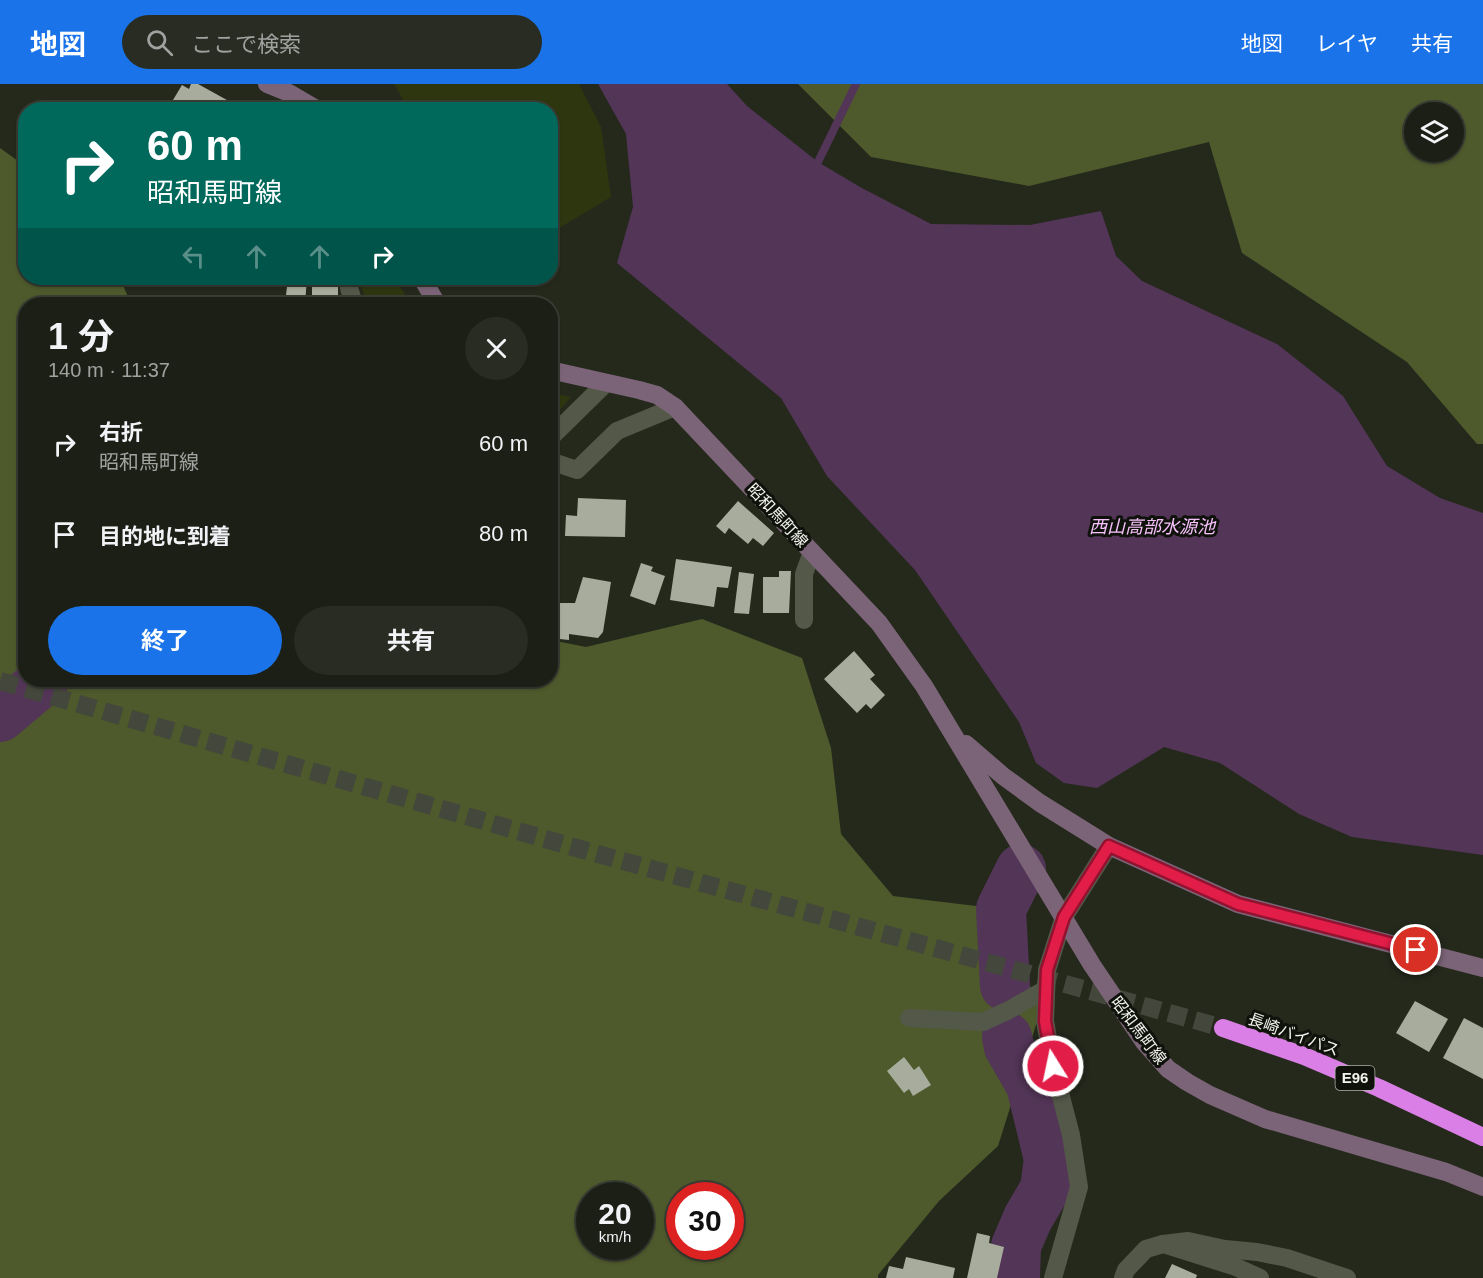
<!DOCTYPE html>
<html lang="ja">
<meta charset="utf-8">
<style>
:root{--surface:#1c1f15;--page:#292c22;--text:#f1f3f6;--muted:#a0a2a0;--line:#3a3d34;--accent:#1a73e8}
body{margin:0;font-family:Helvetica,"Noto Sans JP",sans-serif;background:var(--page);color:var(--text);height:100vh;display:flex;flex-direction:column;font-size:22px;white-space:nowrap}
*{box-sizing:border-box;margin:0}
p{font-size:20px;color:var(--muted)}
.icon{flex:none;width:33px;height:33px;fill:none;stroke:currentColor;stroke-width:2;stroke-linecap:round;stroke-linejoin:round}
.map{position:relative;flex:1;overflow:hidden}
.drawer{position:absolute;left:18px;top:213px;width:540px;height:390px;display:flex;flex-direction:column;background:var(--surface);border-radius:24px;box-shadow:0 2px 4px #0004,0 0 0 2px var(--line)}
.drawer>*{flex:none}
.top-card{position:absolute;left:18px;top:18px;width:540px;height:183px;border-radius:24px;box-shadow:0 2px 4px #0004,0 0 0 2px var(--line);background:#00695c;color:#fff;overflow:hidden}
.tools{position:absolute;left:1404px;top:18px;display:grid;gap:12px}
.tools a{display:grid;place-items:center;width:60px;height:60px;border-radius:50%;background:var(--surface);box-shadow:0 2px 4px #0004,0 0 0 2px var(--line);font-size:30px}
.speed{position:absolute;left:576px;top:1098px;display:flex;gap:12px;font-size:30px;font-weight:700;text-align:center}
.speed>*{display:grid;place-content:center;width:78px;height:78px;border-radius:50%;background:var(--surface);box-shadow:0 2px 4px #0004,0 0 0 2px var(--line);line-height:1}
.speed small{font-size:15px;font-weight:400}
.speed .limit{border:9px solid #d22;background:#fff;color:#111}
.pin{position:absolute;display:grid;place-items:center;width:51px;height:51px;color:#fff;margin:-26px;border:3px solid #fff;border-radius:50%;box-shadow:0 2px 6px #0007}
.me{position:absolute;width:66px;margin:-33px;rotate:350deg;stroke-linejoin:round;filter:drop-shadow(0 0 4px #0008)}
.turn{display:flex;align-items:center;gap:21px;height:126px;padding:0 30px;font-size:27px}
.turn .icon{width:78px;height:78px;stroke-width:2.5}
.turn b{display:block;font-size:42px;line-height:51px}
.lanes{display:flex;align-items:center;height:57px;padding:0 30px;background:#0003;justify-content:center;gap:30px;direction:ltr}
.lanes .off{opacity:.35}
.round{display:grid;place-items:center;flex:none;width:63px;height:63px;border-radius:32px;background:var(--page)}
.head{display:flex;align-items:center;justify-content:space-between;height:102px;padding:0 30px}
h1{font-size:36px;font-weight:700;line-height:45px}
.primary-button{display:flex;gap:12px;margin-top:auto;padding:12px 30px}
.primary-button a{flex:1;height:69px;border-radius:36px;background:var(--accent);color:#fff;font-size:24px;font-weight:700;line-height:69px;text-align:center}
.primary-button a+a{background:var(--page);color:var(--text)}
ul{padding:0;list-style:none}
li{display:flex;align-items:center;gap:18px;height:90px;padding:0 30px}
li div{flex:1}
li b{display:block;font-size:22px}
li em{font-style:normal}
header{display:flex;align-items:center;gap:36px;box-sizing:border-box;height:84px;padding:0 30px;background:var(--accent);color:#fff}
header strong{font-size:28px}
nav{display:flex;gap:33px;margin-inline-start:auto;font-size:21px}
.search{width:420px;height:54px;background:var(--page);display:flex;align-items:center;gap:15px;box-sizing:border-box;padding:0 21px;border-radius:33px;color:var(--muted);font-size:22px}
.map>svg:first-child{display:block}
.green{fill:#2d360e}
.forest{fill:#4e592c;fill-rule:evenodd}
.water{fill:#533557}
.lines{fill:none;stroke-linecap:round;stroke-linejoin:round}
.stream{stroke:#533557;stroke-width:8}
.river{stroke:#533557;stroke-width:50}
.building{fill:#a7ac9c}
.highway-tunnel{stroke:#44473b;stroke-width:18;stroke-dasharray:18 9;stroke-linecap:butt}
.street{stroke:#535849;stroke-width:18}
.secondary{stroke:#7c6478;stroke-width:18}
.highway{stroke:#da7fe5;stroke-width:18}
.route-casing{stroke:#92132f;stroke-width:15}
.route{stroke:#e11d48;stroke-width:10}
.labels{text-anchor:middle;stroke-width:6;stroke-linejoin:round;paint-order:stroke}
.shield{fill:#0f110b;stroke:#aeb0a8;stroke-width:1.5}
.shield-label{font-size:15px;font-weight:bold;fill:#f2f4ec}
.street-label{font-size:16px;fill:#f2f4ec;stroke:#0f110b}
.water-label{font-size:18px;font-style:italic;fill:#f7c1fc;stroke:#0f110b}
</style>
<header>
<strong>地図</strong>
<div class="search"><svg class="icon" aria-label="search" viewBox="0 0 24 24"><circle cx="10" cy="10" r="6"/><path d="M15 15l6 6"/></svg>ここで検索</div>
<nav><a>地図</a><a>レイヤ</a><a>共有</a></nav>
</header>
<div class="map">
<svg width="1483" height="1194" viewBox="0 0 1483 1194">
<rect width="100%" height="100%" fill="#25291c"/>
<g class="green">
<path d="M392,0h187l22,43 10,70 -60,36 -1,-123 -142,-1 -13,-24z"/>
<path d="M362,194h33l16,26h-44l-7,-20z"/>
<path d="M551,309l20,4 -20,23 -1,-27z"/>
</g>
<g class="forest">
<path d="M798,0h685v360h-6l-70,-82 -165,-109 -33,-111 -180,44 -158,-29zM1414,28h40v40h-40z"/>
<path d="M0,64l25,18 1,112h94l11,26h-105v376h524l1,-40 35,7 116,-28 100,39 29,90 10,86 52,62 108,13 39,103 -42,134 -59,55 -61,74v3h-878zM590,1112h50v50h-50zM680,1112h50v50h-50z"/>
</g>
<path class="water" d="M598,0h129l20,22 71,56 42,25 71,37 99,1 71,-14 15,45 26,25 135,63 66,52 44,70 53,32 43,15v342l-131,-18 -53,-23 -79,-51 -56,-16 -67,41 -33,-5 -28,-20 -17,-41 -104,-152 -88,-94 -46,-78 -164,-135 16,-56 -7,-73z"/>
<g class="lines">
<path class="stream" d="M818,78l38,-78"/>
<g class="river">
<path d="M0,633l44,-37"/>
<path d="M1005,902l-4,-77 20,-40"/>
<path d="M1007,953l2,10 22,38 18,74 -4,30 -17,29 -12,28 -1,32"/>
</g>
</g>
<g class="building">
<path d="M191,0h7l47,26h-65l2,-5 -9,-5 9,-15 7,4z"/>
<path d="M288,194h19l-2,26h-20z"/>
<rect x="312" y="194" width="26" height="23"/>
<path d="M550,411h5l2,41h-7z"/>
<path d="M578,414l48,2 -1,37 -60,-1 1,-21 11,1z"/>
<path d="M738,417l36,32 -11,13 -10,-8 -5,6 -19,-16 -4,6 -9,-8z"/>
<path d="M676,475l56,8 -4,21 -11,-1 -3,20 -44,-7z"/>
<path d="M641,479l12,4 -2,4 14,5 -10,29 -25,-9z"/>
<path d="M779,487h12l-2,42h-26v-36h16z"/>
<path d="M739,488l15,2 -5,40 -15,-1z"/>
<path d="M583,493l28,5 -8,50 -5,6 -29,-4v6l-19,-2v-48l7,1 -1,12h19z"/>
<path d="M854,567l21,24 -5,4 15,16 -14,14 -5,-5 -9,9 -33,-34z"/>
<path d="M1415,917l33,18 -19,33 -33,-19z"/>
<path d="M1464,934l19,10v51l-40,-21z"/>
<path d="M904,973l10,13 5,-4 12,19 -18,11 -4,-7 -5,4 -17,-22z"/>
<path d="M977,1149l13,3 -1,7 15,4 -7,31h-30z"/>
<path d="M906,1173l49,11 -2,10h-67l3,-12 14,3z"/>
<path d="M1172,1180l25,11 -1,3h-31z"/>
</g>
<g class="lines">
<path class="highway-tunnel" d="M0,597l580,168 643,179"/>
<g class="street">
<path d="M350,194l-1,10 5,16"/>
<path d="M550,354l56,-55"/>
<path d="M550,377l27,9 40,-39 58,-24"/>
<path d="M804,536v-46l8,-22"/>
<path d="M909,934l74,4 26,-12 37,-21"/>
<path d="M1163,1160l25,-3 37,8 32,3 30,6 60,20"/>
<path d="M1053,1194l26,-91 -8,-52 -18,-69 -8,-45 2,-51 17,-53 45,-71"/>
<path d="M1123,1194l3,-8 20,-21 17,-5 73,23 24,11"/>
</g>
<g class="secondary">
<path d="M267,0l22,9 29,17"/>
<path d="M422,194l15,26"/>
<path d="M550,286l89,20 18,5 18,12 204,216 45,63 168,279 52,77 24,27 19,13 23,13 55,24 181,53 37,15"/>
<path d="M966,660l37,32 37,27 69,43 129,58 245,64"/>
</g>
<path class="highway" d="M1223,944l81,28 75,32 104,49"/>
</g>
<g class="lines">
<g class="route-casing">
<path id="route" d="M1053,982l-8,-45 2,-51 17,-53 45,-71 129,58 178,46"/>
</g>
<use href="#route" class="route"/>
</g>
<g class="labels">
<rect class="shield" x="1335.5" y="982" width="39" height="24" rx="4.5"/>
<g class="shield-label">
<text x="1355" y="999">E96</text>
</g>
<g class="street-label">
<text transform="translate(778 431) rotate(47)" y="6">昭和馬町線</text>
<text transform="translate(1139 946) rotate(53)" y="6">昭和馬町線</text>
<text transform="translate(1294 950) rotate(20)" y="6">長崎バイパス</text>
</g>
<g class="water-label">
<text x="1152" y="449">西山高部水源池</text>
</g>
</g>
</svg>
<div class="tools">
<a><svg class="icon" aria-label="layers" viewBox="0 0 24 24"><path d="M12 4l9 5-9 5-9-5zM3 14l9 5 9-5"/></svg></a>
</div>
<div class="speed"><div>20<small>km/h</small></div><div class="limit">30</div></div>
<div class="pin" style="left:1416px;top:866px;background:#d93025"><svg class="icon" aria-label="arrive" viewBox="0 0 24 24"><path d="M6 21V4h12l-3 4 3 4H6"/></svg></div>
<svg class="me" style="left:1053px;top:982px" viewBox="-20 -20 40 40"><circle r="17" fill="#e11d48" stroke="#fff" stroke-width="3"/><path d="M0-11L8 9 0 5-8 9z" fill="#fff"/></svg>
<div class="top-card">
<div class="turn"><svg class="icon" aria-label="right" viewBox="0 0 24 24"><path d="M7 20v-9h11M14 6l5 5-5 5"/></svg><div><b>60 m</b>昭和馬町線</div></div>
<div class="lanes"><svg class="icon off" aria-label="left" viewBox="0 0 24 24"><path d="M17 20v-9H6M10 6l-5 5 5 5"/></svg><svg class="icon off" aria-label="ahead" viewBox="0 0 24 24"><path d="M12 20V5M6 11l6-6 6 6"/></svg><svg class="icon off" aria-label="ahead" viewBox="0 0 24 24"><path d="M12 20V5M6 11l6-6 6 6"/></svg><svg class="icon" aria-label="right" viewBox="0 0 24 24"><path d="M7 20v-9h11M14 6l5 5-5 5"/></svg></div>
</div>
<section class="drawer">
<div class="head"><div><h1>1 分</h1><p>140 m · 11:37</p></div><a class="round"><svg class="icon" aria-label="close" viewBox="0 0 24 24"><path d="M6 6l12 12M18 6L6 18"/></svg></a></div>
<ul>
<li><svg class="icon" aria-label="right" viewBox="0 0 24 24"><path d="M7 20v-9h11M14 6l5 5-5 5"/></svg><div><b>右折</b><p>昭和馬町線</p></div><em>60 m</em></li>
<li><svg class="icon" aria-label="arrive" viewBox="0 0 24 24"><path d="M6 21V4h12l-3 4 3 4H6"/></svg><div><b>目的地に到着</b></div><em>80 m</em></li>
</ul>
<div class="primary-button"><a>終了</a><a>共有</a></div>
</section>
</div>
